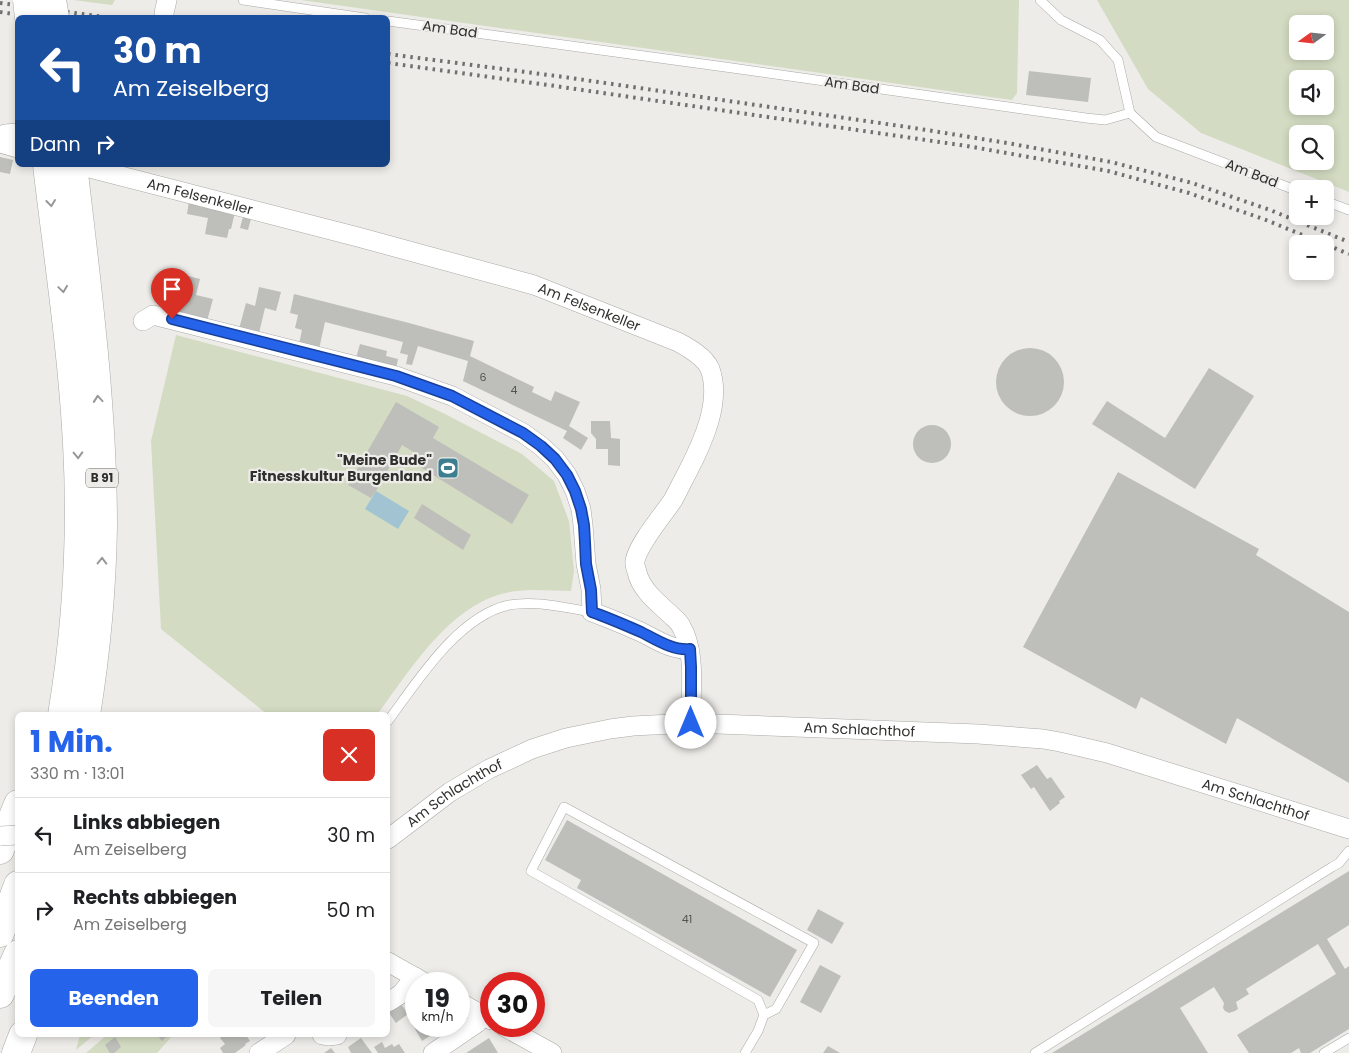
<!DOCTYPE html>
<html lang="de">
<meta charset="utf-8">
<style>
:root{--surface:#fff;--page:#f6f6f6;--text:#202124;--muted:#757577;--line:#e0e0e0;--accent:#2563eb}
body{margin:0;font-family:Poppins,sans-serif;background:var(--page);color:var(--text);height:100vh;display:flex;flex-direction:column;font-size:19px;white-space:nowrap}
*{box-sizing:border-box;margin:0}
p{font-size:16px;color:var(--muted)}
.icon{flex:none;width:28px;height:28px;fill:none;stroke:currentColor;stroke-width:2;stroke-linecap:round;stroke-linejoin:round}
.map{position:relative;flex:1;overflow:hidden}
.side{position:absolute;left:15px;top:712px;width:375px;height:325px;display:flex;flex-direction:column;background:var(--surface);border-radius:8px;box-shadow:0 2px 8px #0003}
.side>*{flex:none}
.hud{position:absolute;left:15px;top:15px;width:375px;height:152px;border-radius:8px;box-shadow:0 2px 8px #0003;background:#1a4fa0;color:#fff;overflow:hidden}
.needle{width:32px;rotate:255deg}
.tools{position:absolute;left:1289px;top:15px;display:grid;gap:10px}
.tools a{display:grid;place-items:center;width:45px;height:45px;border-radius:8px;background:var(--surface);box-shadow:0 2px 8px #0003;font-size:25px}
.speed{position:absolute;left:405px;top:972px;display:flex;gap:10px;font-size:25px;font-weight:700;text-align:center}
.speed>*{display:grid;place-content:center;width:65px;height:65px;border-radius:50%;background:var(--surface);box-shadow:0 2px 8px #0003;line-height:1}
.speed small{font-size:12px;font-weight:400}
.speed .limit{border:8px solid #d22;background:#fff;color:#111}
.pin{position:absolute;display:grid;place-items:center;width:42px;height:42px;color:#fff;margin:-51px -21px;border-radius:50% 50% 50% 0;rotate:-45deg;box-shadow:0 0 5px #0007}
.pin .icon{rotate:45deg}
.me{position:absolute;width:55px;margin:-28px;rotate:0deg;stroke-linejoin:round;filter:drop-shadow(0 0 4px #0008)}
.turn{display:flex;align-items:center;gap:18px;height:105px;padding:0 15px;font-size:22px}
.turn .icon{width:65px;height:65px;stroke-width:2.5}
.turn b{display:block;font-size:35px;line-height:42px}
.then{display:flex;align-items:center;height:48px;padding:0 15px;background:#0003;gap:10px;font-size:19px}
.round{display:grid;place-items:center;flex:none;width:52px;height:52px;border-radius:8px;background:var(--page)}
.head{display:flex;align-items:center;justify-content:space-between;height:85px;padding:0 15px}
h1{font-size:30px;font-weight:700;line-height:38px;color:var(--accent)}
.button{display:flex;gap:10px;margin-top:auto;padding:10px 15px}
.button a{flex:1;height:58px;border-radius:8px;background:var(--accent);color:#fff;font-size:20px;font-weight:700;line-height:58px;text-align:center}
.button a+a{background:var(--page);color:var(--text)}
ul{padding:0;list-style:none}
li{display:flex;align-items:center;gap:15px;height:75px;padding:0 15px;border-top:1px solid var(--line)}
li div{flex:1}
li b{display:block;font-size:19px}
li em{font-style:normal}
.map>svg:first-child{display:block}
.green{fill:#d3dcc2;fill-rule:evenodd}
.water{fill:#a2c4d2}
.building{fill:#bebeba}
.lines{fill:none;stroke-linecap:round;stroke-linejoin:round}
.lane-casing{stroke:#aaa9a6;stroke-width:10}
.street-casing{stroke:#aaa9a6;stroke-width:20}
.highway-casing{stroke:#aaa9a6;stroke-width:29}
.lane{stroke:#fff;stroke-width:9}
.street{stroke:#fff;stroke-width:19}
.highway{stroke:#fff;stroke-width:28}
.rail{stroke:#71706e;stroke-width:4;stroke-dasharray:2.5 5;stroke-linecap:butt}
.street-bridge-casing{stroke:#aaa9a6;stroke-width:20;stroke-linecap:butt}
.highway-bridge-casing{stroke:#aaa9a6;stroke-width:29;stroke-linecap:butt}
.street-bridge{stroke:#fff;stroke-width:19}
.highway-bridge{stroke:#fff;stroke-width:28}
.oneway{stroke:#979796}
.route-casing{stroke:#184099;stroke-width:12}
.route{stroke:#2563eb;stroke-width:9}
.labels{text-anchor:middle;stroke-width:4.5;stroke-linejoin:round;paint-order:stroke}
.number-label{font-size:11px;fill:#535350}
.shield{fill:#edece9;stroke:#686865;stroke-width:1}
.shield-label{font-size:12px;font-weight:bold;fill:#2f2f2d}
.street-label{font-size:14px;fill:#2f2f2d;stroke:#edece9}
.poi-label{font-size:14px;font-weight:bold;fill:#2f2f2d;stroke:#edece9;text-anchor:end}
</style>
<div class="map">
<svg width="1349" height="1053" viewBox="0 0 1349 1053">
<rect width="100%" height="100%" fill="#edece9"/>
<g class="green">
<path d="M73,0h42l-3,5z"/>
<path d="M301,0h718l-2,93 -5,7z"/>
<path d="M1097,0h252v192l-148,-59 -53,-44zM1298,24h27v27h-27zM1298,79h27v27h-27zM1298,134h27v27h-27z"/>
<path d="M176,335l231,61 36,17 79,41 32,27 15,40 5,50 -3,20c-18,0 -36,-2 -54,0 -63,6 -106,78 -140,124h-109l-107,-86 -10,-188z"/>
<path d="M80,1035h14l-18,15z"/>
<path d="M107,1035h66l-16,18h-71z"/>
</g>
<path class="water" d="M376,491l33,20 -11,18 -33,-20z"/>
<g class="building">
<path d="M1029,71l62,7 -3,24 -62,-7z"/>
<path d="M0,157l13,3 -3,14 -10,-2z"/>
<path d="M189,201l46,11 -4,17h-2l-2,9 -22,-4 3,-16 -21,-4z"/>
<path d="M244,213l8,2 -4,15 -8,-2z"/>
<path d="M184,275l16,4 -4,16 17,4 -6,22 -40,-10 6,-21 7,1z"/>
<path d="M259,287l22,5 -5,19 -11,-3 -6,25 -20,-4 7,-26 9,3z"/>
<path d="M294,294l115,29 65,18 -4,15 64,31 -2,5 19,9 4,-10 25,11 -11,24 19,12 -7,12 -18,-12 4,-7 -104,-50 5,-20 -50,-15 -6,19 -6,-1 2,-9 -8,-2 3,-11 -78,-20 -6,27 -20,-5 3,-14 -7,-2 3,-13 -8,-2z"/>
<path d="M360,344l27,7 -1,5 12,3 -2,10 -40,-11z"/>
<circle cx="1030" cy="382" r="34"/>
<path d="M1209,368l45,28 -59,93 -103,-65 15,-23 58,37z"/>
<path d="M396,402l43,25 -6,11 96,57 -17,29 -95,-59 5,-8 -20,-12 -26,46 -5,7 -23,-13z"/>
<path d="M591,421h19l1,17 9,1v27l-12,-1v-16h-12v-10l-5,-6z"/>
<circle cx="932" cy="444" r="19"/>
<path d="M1118,472l141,77 -3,6 93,57v171l-112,-65 -11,26 -85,-47 -5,12 -113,-62z"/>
<path d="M422,504l49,31 -8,15 -49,-32z"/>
<path d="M1037,765l10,14 4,-2 14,20 -6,4 1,2 -10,8 -16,-24 -3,2 -10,-14z"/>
<path d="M567,820l230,130 -27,47 -193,-109 4,-8 -36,-20z"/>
<path d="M1349,871v54l-22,14 18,30 4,-3v63l-39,24h-9l-2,-5 -8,5h-42l-12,-18 99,-61 -18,-30 -72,45 3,5 -13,8 2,7 -3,2 -6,2 -4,-2 -2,-3 1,-5 -10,-16 -34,21 28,45h-156z"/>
<path d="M818,909l26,14 -12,21 -25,-14z"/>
<path d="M820,965l21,11 -20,37 -21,-11z"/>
<path d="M401,1004l7,10 -12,9 -7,-10z"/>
<path d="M416,1014v12h23l2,3 -19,12 -13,-22z"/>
<path d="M159,1035h9l-6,6 -4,-5z"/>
<path d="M224,1035h22l4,6 -5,3 1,1 -11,8h-12l-3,-5 5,-4 -5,-6z"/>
<path d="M115,1037l6,10 -7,6h-4l-5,-8z"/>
<path d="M361,1038l11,15h-21l-3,-6z"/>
<path d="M489,1038l9,15h-32z"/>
<path d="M382,1042l3,6 7,-4 2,3 5,-3 6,9h-27l-4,-6z"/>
<path d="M828,1046l12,7h-17z"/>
<path d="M331,1048l4,5h-11z"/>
</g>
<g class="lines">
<g class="lane-casing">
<g id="lane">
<path d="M243,0l122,18"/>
<path d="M1040,0l21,20 39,20 18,20 12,53"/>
<path d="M388,21l337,46 361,51 19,2 25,-7"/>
<path d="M1130,113l26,24 142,54"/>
<path d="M1325,201l24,9"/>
<path d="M388,721c29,-39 70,-105 121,-116 27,-5 56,3 83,7"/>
<path d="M745,1053l13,-22 6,-16 -6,-15 -227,-129 33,-64 250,136 -38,66 -12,6"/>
<path d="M1035,1053l297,-186 7,-4 10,-12"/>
<path d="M1324,1053l25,-15"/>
</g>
</g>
<g class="street-casing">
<g id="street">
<path d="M164,13l3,-13"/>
<path d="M0,136l5,-2 13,-1"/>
<path d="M0,143l18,5"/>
<path id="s1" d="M78,165l280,72 176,48 144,57c11,6 27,15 32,27 12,33 -8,75 -23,104 -5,9 -9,18 -14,27 -10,15 -35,44 -38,61 -1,3 1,7 2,11 4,18 21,31 34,43 4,4 8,7 10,11 16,27 9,67 10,97"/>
<path d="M143,321l10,-6 243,61 56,20 71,37 18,13 14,13 12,16 8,16 6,18 2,16 3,39 5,25 1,23c17,6 33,13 49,20 14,7 32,19 48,17"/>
<path id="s2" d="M388,839l62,-47 39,-23 43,-20 34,-11 44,-9 23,-3 58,-3 287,11 65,5 17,3 47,11 242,76"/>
<path d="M388,962l39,22"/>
<path d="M388,1002l13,-8 14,-17"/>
<path d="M459,1002l32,18"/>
<path d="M503,1026l49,27"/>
<path d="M322,1035l6,1 9,-1"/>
<path d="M259,1053l27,-18"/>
<path d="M433,1053l44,-30 6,-8"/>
</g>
</g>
<g class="highway-casing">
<g id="highway">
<path d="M47,165c11,93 25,185 30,278 5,92 0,182 -15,272"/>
<path d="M73,165c14,120 30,241 30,362 -1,63 -7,126 -17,188"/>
<path d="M0,850l18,-46"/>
<path d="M0,933l18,-48"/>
<path d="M0,994l18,-40"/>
<path d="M16,1053l7,-18"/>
</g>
</g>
<use href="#lane" class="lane"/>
<use href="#street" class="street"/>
<use href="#highway" class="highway"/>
<g class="rail">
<path d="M0,3l112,15"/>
<path d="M0,12l39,6"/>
<path d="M388,54l176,23 350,51 93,15 104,19 81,21 78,27 79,32"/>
<path d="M388,63l167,23 412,60 141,25 81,22 77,27 83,34"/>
</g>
<g class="street-bridge-casing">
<path id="street-bridge" d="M0,836l18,-1"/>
</g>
<g class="highway-bridge-casing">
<g id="highway-bridge">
<path d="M27,0l2,18"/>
<path d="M52,0l3,18"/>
</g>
</g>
<use href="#street-bridge" class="street-bridge"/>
<use href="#highway-bridge" class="highway-bridge"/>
</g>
<defs><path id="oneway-chevron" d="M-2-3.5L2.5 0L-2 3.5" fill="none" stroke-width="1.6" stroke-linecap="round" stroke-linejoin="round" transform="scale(1.25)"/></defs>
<g class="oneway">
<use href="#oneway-chevron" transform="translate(51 203) rotate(83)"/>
<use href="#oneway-chevron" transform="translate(63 289) rotate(82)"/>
<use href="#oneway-chevron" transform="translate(98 399) rotate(-95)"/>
<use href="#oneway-chevron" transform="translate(78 455) rotate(88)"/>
<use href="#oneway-chevron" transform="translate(102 561) rotate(-89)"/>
</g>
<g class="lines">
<g class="route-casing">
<path id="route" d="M172,319l224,57 56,20 71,37 18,13 14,13 12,16 8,16 6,18 3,16 1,17 1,22 5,26 1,22c17,6 33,13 49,20 14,7 32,19 49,17l1,18v56"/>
</g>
<use href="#route" class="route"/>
</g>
<defs>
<g id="stadium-square" transform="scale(1.125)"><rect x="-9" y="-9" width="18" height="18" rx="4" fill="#3d7e91" stroke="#edece9"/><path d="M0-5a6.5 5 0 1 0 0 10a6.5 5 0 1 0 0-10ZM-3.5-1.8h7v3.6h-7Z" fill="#fff"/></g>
</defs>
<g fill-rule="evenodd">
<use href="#stadium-square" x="448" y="468"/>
</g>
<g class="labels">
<g class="number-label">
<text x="483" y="381">6</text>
<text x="514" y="394">4</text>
<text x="687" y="923">41</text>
</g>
<rect class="shield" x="86" y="468.5" width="32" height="19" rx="4"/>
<g class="shield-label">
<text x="102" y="482">B 91</text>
</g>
<g class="street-label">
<text transform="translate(450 29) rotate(8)" y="5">Am Bad</text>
<text transform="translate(852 85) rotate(8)" y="5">Am Bad</text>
<text transform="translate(1252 173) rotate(21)" y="5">Am Bad</text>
<text dy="5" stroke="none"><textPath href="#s1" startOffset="126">Am Felsenkeller</textPath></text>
<text dy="5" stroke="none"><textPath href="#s1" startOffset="531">Am Felsenkeller</textPath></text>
<text dy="5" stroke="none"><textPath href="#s2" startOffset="501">Am Schlachthof</textPath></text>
<text dy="5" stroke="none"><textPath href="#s2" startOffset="81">Am Schlachthof</textPath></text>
<text dy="5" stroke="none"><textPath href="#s2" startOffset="906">Am Schlachthof</textPath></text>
</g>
<g class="poi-label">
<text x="432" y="465">"Meine Bude"<tspan x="432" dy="16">Fitnesskultur Burgenland</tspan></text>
</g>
</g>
</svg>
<div class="tools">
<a><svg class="needle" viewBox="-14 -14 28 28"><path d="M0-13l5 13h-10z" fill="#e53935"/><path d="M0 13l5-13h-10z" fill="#757577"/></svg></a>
<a><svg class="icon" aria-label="sound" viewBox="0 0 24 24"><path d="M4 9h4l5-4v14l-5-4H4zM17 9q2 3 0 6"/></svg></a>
<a><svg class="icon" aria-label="search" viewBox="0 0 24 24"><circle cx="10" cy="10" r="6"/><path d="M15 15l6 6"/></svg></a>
<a>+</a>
<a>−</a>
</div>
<div class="speed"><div>19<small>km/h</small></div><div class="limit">30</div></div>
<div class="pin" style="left:172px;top:319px;background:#d93025"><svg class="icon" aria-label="arrive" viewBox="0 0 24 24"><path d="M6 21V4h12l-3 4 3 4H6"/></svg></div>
<svg class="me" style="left:691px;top:723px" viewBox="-20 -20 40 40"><circle r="19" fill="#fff"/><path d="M0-13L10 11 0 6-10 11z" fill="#2563eb"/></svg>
<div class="hud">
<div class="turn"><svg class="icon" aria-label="left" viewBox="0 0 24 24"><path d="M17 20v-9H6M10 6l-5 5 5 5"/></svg><div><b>30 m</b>Am Zeiselberg</div></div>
<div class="then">Dann<svg class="icon" aria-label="right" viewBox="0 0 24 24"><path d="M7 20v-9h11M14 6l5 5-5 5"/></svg></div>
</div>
<section class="side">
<div class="head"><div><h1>1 Min.</h1><p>330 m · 13:01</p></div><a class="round" style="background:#d93025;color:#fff"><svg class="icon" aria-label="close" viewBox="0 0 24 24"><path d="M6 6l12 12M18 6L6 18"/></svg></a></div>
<ul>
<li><svg class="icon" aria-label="left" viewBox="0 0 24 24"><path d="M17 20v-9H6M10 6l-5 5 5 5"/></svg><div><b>Links abbiegen</b><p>Am Zeiselberg</p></div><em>30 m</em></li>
<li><svg class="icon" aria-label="right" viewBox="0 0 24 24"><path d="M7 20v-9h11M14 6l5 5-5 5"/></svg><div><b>Rechts abbiegen</b><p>Am Zeiselberg</p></div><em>50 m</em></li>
</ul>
<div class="button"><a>Beenden</a><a>Teilen</a></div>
</section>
</div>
